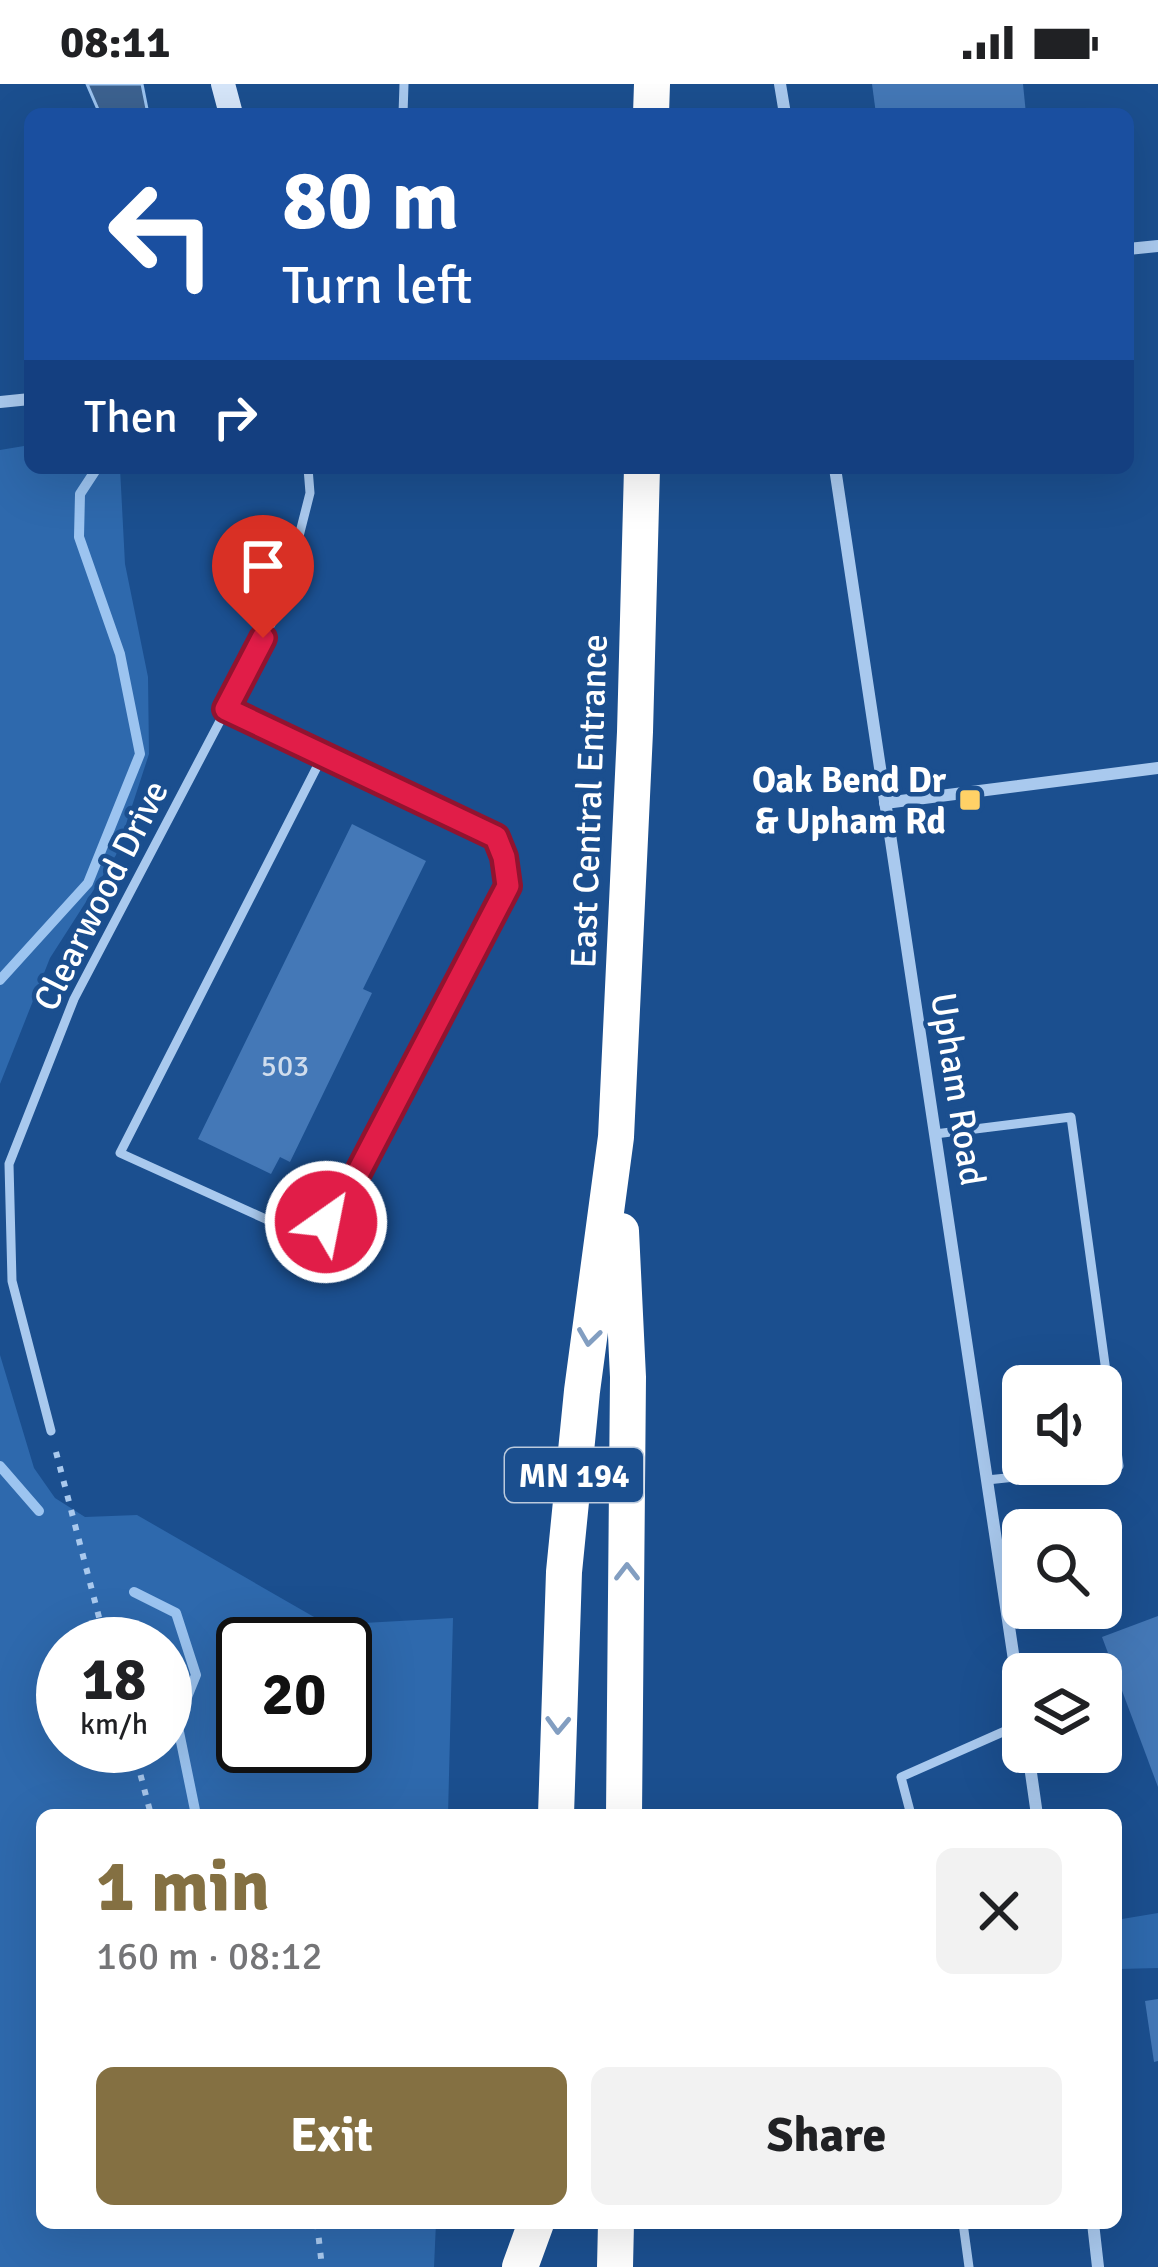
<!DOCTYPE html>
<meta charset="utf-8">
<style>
:root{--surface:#fff;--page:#f2f2f2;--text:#202124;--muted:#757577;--accent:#847042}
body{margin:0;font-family:Signika,sans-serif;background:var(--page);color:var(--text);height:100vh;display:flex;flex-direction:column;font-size:45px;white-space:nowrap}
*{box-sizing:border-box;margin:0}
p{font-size:39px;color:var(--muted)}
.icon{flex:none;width:66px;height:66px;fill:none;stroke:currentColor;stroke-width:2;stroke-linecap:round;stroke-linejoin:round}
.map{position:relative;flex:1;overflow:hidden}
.panel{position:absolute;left:36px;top:1725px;width:1086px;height:420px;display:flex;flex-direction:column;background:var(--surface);border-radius:18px;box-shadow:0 12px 48px #0002}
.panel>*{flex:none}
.guide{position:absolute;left:24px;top:24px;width:1110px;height:366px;border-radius:18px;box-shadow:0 12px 48px #0002;background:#1a4fa0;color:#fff;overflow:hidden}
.controls{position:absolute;left:1002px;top:1281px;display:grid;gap:24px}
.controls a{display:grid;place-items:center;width:120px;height:120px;border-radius:18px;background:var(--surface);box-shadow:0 12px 48px #0002;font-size:60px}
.speed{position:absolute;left:36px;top:1533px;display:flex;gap:24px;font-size:60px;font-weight:700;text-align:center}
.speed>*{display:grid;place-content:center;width:156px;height:156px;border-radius:50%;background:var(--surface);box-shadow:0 12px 48px #0002;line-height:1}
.speed small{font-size:30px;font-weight:400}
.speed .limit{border:6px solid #111;border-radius:18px;background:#fff;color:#111}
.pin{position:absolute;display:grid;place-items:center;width:102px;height:102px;color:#fff;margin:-123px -51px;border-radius:50% 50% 50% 0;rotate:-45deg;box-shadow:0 0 12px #0007}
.pin .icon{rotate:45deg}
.me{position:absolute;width:132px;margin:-66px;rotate:33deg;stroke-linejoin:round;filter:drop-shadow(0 0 9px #0008)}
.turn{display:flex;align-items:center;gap:42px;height:252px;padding:0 60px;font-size:54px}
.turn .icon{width:156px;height:156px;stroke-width:2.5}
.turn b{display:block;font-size:84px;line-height:102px}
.then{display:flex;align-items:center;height:114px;padding:0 60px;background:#0003;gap:24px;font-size:45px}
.round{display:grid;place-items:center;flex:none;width:126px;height:126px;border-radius:18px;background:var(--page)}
.headline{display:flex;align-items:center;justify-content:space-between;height:204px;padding:0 60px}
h1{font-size:72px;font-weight:700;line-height:90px;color:var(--accent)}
.primary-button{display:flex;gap:24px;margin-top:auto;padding:24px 60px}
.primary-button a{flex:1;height:138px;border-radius:18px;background:var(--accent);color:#fff;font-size:48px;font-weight:700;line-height:138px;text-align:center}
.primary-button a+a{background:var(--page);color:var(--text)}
.status{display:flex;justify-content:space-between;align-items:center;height:84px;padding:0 60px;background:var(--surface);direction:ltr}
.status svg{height:33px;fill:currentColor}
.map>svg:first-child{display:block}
.green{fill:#2e69ad;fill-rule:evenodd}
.water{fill:#3c6290;stroke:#9cc4f0;stroke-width:3}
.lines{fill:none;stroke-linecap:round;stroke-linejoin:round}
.stream{stroke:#9cc4f0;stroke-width:10}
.building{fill:#4478b7}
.path{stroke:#a9c9ee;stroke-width:6;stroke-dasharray:6 9;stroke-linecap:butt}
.lane{stroke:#a9c9ee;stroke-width:9}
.street{stroke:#a9c9ee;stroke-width:12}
.secondary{stroke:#d6e6fa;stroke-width:24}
.highway{stroke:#fff;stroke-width:36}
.oneway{stroke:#829ec1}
.route-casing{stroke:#92132f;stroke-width:30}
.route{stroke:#e11d48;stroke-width:21}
.poi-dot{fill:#ffd166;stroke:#1b4f8f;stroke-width:4.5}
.labels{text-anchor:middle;stroke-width:9;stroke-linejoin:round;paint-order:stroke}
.number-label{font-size:30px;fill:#d0dded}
.shield{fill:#1b4f8f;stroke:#bbcadd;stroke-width:3}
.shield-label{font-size:33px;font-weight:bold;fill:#fff}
.poi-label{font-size:36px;font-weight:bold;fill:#fff;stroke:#1b4f8f;text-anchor:end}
.street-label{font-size:36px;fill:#fff;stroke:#1b4f8f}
</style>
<div class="status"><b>08:11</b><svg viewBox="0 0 49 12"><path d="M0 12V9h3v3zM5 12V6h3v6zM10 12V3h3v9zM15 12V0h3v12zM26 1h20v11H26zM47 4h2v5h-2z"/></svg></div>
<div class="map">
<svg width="1158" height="2183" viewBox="0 0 1158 2183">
<rect width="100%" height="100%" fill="#1b4f8f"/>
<g class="green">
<path d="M30,361v23h90l5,96 23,113 1,77 -33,101 -66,103 -50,126v-634z"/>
<path d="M0,1271l34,113 21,30 30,19 52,-2 191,110 125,-7 -5,197h-406v408h394l-2,44h-434zM63,1560h102v102h-102zM243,1560h102v102h-102z"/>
<path d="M1158,1829v55l-39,1 -3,-3v-46z"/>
</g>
<path class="water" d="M87,0h55l6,30h-48z"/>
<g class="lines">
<g class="stream">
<path d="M0,896l88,-97 52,-129 -20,-100 -41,-117 1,-43 17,-26"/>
<path d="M0,1382l39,45"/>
<path d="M134,1508l42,21 20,62 -19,47 19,93"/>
</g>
</g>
<g class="building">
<path d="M872,0h151l3,30h-150z"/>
<path d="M352,740l74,37 -63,128 9,4 -82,169 -10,-5 -9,17 -73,-35z"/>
<path d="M1158,1532v171l-56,-150z"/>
<path d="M1158,1915v62l-4,1 -9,-61z"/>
</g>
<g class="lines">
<g class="path">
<path d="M56,1368l50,192"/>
<path d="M133,1662l18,69"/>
<path d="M317,2139l5,44"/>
</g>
<g class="lane">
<path d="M403,30l1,-30"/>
<path d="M226,625l270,128 12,49 -171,327 -11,9 -36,8 -170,-77 203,-398"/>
<path d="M935,1050l136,-17 48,349 -132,14"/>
<path d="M51,1347l-39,-150 -3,-117 65,-165 208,-396 28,-110 -2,-25"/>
<path d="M911,1731l-10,-38 122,-54"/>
<path d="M963,2139l6,44"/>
</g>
<g class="street">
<path d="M780,0l5,30"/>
<path d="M1128,165l30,-3"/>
<path d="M0,318l30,-3"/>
<path d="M835,384l188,1252"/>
<path d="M885,719l273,-35"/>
<path d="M1028,1668l9,63"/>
<path d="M1093,2139l5,44"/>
</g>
<path class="secondary" d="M223,0l8,30"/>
<g class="highway">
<path d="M651,30l1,-30"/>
<path d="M621,1147l7,146 -4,438"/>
<path d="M556,1731l8,-243 18,-181 34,-254 19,-405 7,-264"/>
<path d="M520,2183l16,-44"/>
<path d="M615,2183l1,-44"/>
</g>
</g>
<defs><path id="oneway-chevron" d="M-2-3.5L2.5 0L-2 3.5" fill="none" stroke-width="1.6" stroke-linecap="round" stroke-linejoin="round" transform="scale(3)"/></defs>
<g class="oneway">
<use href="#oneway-chevron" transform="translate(589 1253) rotate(98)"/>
<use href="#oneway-chevron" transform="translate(627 1488) rotate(-90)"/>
<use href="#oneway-chevron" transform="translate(558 1641) rotate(92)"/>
</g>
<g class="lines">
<g class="route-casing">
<path id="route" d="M263,554l-37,71 270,128 8,20 4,29 -171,327 -11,9"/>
</g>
<use href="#route" class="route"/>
</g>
<rect class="poi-dot" x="958" y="704" width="24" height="24" rx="6"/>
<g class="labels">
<g class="number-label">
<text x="285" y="992">503</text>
</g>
<rect class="shield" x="505" y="1364" width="138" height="54" rx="9"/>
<g class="shield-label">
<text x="574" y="1403">MN 194</text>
</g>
<g class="poi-label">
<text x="946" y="708">Oak Bend Dr<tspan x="946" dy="41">&amp; Upham Rd</tspan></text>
</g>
<g class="street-label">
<text transform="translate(588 717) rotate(-88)" y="13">East Central Entrance</text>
<text transform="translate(100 811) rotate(-63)" y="13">Clearwood Drive</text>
<text transform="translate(959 1005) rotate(81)" y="13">Upham Road</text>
</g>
</g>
</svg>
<div class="controls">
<a><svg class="icon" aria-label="sound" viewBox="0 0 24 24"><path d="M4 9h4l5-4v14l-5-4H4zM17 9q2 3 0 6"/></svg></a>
<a><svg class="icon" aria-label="search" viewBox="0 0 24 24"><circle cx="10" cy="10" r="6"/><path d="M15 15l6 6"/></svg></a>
<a><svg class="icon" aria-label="layers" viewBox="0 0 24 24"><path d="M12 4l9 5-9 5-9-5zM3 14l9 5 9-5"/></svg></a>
</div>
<div class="speed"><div>18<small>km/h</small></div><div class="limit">20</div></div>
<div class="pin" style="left:263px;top:554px;background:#d93025"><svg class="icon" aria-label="arrive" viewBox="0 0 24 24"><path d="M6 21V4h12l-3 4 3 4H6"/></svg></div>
<svg class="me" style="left:326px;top:1138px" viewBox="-20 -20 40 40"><circle r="17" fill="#e11d48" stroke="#fff" stroke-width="3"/><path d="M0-11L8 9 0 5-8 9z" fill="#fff"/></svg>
<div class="guide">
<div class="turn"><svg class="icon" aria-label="left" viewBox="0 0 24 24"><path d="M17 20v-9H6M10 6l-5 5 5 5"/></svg><div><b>80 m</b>Turn left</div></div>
<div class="then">Then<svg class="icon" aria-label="right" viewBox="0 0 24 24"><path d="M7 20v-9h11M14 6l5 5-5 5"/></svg></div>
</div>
<section class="panel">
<div class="headline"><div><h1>1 min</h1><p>160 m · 08:12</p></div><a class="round"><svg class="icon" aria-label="close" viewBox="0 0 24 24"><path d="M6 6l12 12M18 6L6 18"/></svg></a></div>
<div class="primary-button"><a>Exit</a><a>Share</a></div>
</section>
</div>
